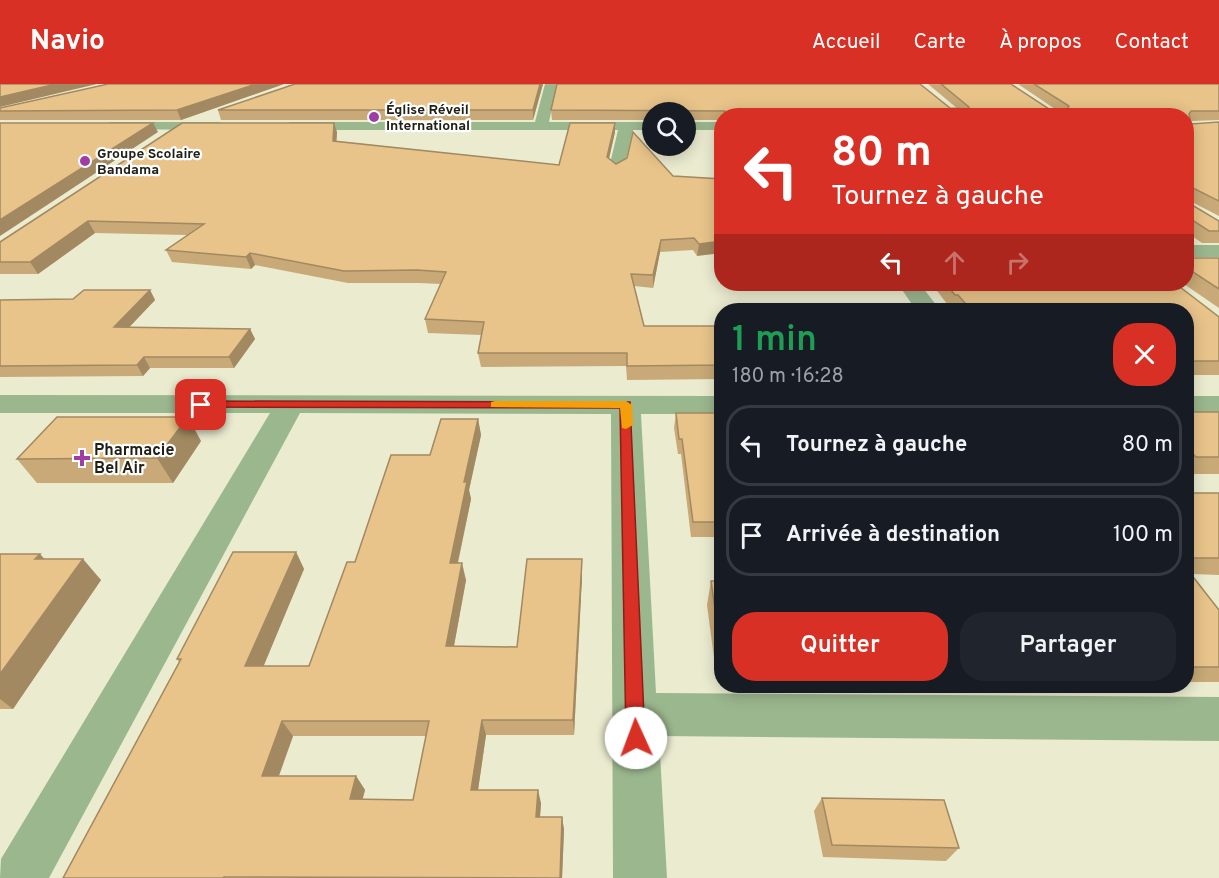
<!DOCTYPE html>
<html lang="fr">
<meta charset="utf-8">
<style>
:root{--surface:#171b24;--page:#20242c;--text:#f1f3f6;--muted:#9ea1a6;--line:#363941;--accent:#d93025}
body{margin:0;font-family:Overpass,sans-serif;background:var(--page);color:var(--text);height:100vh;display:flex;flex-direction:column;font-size:22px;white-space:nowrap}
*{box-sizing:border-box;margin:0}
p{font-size:20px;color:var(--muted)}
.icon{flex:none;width:33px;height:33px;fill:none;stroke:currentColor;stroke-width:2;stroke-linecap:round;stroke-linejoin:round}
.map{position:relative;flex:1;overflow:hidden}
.details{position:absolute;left:714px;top:219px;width:480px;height:390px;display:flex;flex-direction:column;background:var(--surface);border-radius:24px;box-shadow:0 3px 15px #0003}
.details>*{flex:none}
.guide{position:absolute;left:714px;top:24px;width:480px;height:183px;border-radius:24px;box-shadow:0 3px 15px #0003;background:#d93025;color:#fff;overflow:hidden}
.fabs{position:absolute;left:642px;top:18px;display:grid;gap:12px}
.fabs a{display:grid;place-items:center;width:54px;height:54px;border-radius:50%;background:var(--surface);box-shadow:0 3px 15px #0003;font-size:30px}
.pin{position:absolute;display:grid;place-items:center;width:51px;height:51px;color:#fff;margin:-26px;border-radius:12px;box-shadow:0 3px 9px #0006}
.me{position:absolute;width:66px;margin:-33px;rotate:358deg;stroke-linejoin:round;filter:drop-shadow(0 0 4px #0008)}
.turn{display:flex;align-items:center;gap:21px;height:126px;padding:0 18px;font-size:27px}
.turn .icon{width:78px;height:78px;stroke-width:2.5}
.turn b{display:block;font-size:42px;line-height:51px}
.lanes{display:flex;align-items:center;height:57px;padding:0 18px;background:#0003;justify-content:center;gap:30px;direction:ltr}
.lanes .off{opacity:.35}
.round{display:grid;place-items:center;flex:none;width:63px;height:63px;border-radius:24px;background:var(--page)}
.headline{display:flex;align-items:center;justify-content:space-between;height:102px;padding:0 18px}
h1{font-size:36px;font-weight:600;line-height:45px;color:#1e9e55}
.button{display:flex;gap:12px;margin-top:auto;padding:12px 18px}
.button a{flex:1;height:69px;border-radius:24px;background:var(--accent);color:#fff;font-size:24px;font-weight:600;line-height:69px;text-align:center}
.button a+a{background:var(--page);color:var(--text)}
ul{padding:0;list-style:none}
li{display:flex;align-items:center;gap:18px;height:81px;margin:0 12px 9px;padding:0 6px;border:3px solid var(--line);border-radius:24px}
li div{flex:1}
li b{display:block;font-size:22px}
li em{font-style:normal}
header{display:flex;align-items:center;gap:36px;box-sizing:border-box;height:84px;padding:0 30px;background:var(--accent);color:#fff}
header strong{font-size:28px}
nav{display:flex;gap:33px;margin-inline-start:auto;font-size:21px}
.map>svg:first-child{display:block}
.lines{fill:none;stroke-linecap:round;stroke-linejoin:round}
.minor{fill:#9bb78e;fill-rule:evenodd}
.wall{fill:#c8a977;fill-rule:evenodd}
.shaded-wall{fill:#a28961}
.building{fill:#e8c48a;stroke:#a28961;stroke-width:1.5;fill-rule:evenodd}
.route{fill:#d93025;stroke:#8d1f18;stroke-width:1.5}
.slow{fill:#f59e0b}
.poi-dot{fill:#9e3da4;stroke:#fff;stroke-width:2}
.labels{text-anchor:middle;stroke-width:4.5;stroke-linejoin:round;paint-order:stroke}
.far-poi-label{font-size:14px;font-weight:bold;fill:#202016;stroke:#fff;text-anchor:start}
.poi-label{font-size:16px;font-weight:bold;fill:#202016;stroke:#fff;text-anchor:start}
</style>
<header>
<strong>Navio</strong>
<nav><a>Accueil</a><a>Carte</a><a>À propos</a><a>Contact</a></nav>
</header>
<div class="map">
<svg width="1219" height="794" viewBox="0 0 1219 794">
<rect width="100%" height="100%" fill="#eaebcf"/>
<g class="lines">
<g class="minor">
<path d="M545,0h12l-8,38h103v8h-19l-10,42 -6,1 -8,-5 9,-38h-328l-7,-4 7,-4h245z"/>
<path d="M110,38h110l7,4 -7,4 -115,-1 -2,-3z"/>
<rect x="686" y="38" width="36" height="8"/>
<rect x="1186" y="161" width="33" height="12"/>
<path d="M898,200h22l20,26h-24z"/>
<path d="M0,311l722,1v18h-81l15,279 563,4v44l-560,-5 8,142h-54l-2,-464 -311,-1 -251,465h-49l1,-19 269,-446h-270z"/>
<rect x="1186" y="312" width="33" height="18"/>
</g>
</g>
<g class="wall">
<path d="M284,0l-103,36h-181v-12z"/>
<path d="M543,0l-10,36h-312l-3,-10z"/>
<path d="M928,0h83l38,25h6l-37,-25h201v36l-28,1v3l28,-2v94l-27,-14v3l27,16v22h-17l-16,-11v-116h-464v4h-36v-8h-34v8h-100l-1,-10 407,-1z"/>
<path d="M615,39v9l-6,27 7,5 57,12 49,3 -25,77 -4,-6 -33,2 -7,36 -19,-2 10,40h78v53l-95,1 -1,-14 -145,1 -3,-14 4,-18 -54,-2 -3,-14 16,-35 -22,-1h-71l-93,-18 -4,4 -79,-7 -6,-12 21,-15 -92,-2 -57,41h-38v-32l337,-110 -1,9 223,24z"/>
<path d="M1186,174h33v50l-35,-24h2z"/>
<path d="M932,200h244l43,33v58h-33v-65h-231l-2,-2h-3z"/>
<path d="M150,206l5,10 -26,27 121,2 5,10 -21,29h-84l-7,8 -143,1v-77l73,-1z"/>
<rect x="1186" y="328" width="33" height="62"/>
<path d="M676,329h46v124h-31l-10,-83h-3l-4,-26z"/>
<path d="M478,335l3,16 -12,55 2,9 -13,64 8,17 -12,66 63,1 65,-71 -8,159h-88l-8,55 63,13 -1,14h22l2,13 -2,48h-499l116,-216 -2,-3 119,-107 8,17 -41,97h46l46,-104 75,-107zM293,652h133l-13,64h-51l3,-10 -9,-14h-77z"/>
<path d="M201,357l-28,42h-136l-20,-24z"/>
<path d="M1186,409h33v82l-27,-1 27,36v72h-33z"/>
<path d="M0,470l45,5 56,21 -88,129h-13z"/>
<path d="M711,497h11v92h-6l-9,-68z"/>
<path d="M822,714l137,50 -13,13 -123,-4 -9,-46z"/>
</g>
<g class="shaded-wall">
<path d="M56,0h41l-97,23v-10z"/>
<path d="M256,0h28l-103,36 -4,-10z"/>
<path d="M540,0h3l-10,36v-10z"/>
<path d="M153,39l5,9 -158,104v-16z"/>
<path d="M334,39l3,9 -1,19 -3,-10z"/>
<path d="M615,39v9l-8,35v-10z"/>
<path d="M88,137l7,12 -57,41 -8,-12z"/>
<path d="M661,156l-1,12 -7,36v-13z"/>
<path d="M722,157v12l-25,3 2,-12z"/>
<path d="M250,169l5,12 -4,4 -5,-12z"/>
<path d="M150,206l5,10 -35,37 -6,-10z"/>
<path d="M250,245l5,10 -21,29 -5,-11z"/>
<path d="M144,273l6,11 -7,8 -6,-11z"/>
<path d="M188,333l13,24 -28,42 -16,-25z"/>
<path d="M478,335l3,16 -12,55 2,9 -17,81 -4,-17 14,-81z"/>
<path d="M296,468l8,17 -47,113 -12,-16z"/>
<path d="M40,470l19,21 -24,-16z"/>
<path d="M83,475l18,21 -88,129 -13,-10v-25z"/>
<path d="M582,475v17l-8,159 -1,-15z"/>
<path d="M462,479l4,17 -15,82 -5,-16z"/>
<path d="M482,636l4,15 -10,69 -5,-14z"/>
<path d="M282,637l11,15 -19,53 -12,-13z"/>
<path d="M356,692l9,14 -6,23 -9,-14z"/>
<path d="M538,706l3,13 -2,27 -3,-13z"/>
<path d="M562,733l2,13 -2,48h-2z"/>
</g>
<g class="building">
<path d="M0,0h56l-56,13z"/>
<path d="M108,0h148l-79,26 -177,1v-3z"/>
<path d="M295,0h245l-7,26h-315z"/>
<path d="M557,0h363l30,24 17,1 2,-2 -28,-23h70l38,25h18l2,-3 -35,-22h185v27h-28l-2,3 2,10 28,-2v79l-28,-14 1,18 27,16v10h-10l-23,-15v-100h-462l1,-5 -174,-1z"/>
<path d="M0,39h153l-153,97z"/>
<path d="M182,39h152l-1,18 226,24 11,-42h45l-8,34 9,7 11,-6 6,-26 40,44 49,3v62l-23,3 -5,-6 -33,2 -8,35 -22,-1 13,52h78v39l-95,1v-13h-149l6,-31 -59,-3 21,-47 -29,-2 -73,1 -94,-18 -4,4 -80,-7 38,-26 -116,-3 -58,41h-30v-20z"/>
<path d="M1186,174h33v31l-29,-19h-4z"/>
<path d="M946,200h230l43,33v44h-33v-51h-215l-13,-15h-3z"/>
<path d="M84,206h66l-36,37 136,2 -21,28h-85l-7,8 -137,1v-66l73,-1z"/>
<path d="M1186,328h33v45h-23l-10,-10z"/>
<path d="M676,329h46v109h-29l-11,-83h-3z"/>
<path d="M57,333h131l-31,41 -140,1z"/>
<path d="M441,335h37l-14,63h3l-17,81h12l-16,83 71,1 10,-88h55l-9,161h-91l-11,70h67l-2,27h26l-2,61 -336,-1v1h-161l118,-219h-4l56,-107h63l-51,114h64l38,-104h8l36,-107h39zM282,637h147l-16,79 -63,-1 6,-23h-94z"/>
<rect x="1186" y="409" width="33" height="65"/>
<path d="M0,470h40l-5,5h48l-83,115z"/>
<path d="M1186,484l33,42v57h-33z"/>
<path d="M711,497h11v69h-1z"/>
<path d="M822,714l122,2 15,48 -127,-3z"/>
</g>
<path class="route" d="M201,317l429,1 15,336 -3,6 -6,3 -7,-3 -3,-6 -6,-330 -423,-1 -2,-2z"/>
<path class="slow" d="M495,317h131l6,4 1,20 -7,4 -4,-1 -2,-20 -129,-1v-5z"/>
<g class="poi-dot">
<circle cx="374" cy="33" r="6"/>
<circle cx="85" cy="77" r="6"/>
<path d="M79 365h6v6h6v6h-6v6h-6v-6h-6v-6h6z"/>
</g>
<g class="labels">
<g class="far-poi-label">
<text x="386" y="30">Église Réveil<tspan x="386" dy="16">International</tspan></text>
<text x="97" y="74">Groupe Scolaire<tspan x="97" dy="16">Bandama</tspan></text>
</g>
<g class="poi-label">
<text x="94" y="371">Pharmacie<tspan x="94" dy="18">Bel Air</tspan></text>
</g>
</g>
</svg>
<div class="fabs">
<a><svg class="icon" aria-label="search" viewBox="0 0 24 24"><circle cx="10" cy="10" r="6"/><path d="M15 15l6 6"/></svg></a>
</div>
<div class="pin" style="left:201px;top:321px;background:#d93025"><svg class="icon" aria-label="arrive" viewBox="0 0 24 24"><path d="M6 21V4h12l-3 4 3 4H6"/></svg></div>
<svg class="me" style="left:636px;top:654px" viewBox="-20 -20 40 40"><circle r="19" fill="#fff"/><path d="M0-13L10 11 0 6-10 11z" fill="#d93025"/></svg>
<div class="guide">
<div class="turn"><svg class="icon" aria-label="left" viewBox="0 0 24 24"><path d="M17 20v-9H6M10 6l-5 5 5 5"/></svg><div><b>80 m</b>Tournez à gauche</div></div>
<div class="lanes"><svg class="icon" aria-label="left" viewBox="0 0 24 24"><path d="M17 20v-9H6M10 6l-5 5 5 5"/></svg><svg class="icon off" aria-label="ahead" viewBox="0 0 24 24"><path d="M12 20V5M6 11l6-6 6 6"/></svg><svg class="icon off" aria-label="right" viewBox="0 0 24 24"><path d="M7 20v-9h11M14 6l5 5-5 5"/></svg></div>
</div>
<section class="details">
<div class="headline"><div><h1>1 min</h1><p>180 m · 16:28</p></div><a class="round" style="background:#d93025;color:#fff"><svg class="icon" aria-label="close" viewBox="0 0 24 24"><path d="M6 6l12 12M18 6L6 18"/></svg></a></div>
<ul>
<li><svg class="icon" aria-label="left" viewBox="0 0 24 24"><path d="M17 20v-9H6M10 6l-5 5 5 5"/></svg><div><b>Tournez à gauche</b></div><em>80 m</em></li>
<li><svg class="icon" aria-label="arrive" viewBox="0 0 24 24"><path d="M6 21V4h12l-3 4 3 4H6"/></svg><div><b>Arrivée à destination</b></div><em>100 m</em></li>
</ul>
<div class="button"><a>Quitter</a><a>Partager</a></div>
</section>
</div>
